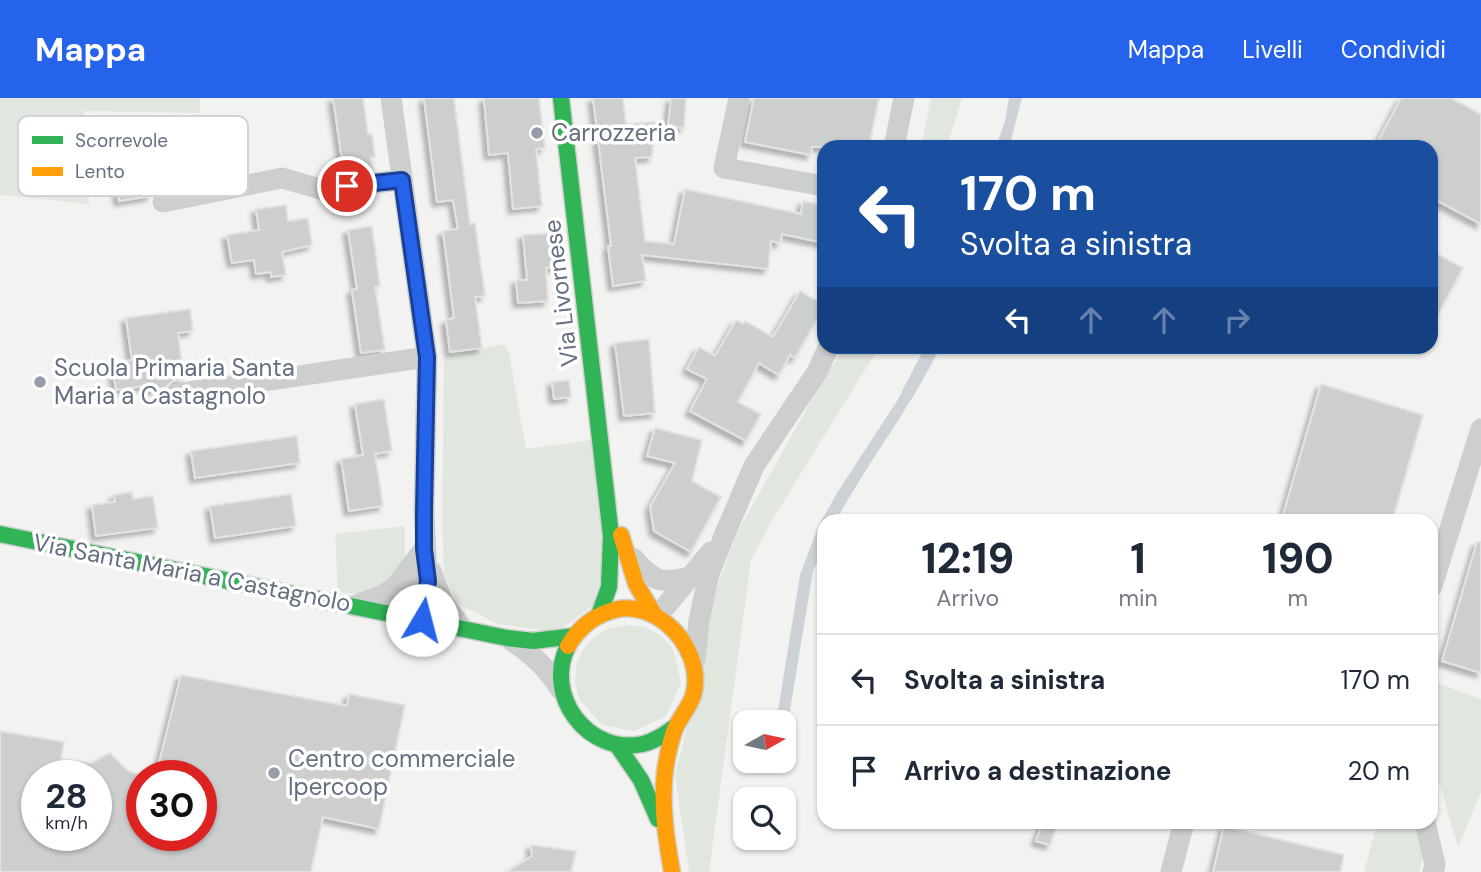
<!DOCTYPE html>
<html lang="it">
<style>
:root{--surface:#fff;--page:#f6f6f7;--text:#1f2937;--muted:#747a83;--line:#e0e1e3;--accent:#2563eb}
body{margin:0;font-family:"DM Sans",sans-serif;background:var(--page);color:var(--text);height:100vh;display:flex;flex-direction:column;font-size:26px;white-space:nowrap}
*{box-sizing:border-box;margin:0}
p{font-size:23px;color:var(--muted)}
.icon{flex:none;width:38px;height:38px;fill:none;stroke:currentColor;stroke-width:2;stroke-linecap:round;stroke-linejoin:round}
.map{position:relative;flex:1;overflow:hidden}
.panel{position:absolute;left:817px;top:416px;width:621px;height:315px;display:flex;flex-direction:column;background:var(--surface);border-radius:21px;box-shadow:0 2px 5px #0004}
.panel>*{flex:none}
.top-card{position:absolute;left:817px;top:42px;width:621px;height:214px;border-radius:21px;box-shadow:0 2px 5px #0004;background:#1a4fa0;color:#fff;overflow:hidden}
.needle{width:46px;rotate:81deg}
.fabs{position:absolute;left:733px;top:612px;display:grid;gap:14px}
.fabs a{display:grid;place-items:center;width:63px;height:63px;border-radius:14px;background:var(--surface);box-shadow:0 2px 5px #0004;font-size:35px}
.speed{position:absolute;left:21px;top:662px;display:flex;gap:14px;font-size:35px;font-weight:700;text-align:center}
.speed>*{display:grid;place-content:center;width:91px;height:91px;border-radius:50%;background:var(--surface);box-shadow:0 2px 5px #0004;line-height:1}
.speed small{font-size:18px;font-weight:400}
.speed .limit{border:10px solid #d22;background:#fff;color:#111}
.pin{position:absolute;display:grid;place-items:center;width:60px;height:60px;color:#fff;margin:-30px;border:4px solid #fff;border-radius:50%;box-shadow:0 2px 7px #0007}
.me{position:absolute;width:77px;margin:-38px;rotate:8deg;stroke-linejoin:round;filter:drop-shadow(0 0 5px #0008)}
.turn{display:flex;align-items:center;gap:24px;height:147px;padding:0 28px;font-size:32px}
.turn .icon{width:91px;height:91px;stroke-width:2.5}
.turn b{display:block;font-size:49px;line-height:60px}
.lanes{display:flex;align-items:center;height:66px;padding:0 28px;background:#0003;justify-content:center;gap:35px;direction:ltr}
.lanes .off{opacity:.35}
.eta{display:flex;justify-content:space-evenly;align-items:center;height:119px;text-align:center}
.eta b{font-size:42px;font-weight:800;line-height:49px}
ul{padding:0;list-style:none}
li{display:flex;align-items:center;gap:21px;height:91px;padding:0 28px;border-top:2px solid var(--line)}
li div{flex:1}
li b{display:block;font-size:26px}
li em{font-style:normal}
header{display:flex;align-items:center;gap:42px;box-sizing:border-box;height:98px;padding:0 35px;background:var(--accent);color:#fff}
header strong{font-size:33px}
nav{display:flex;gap:38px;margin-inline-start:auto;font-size:24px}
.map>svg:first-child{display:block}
.green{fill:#e1e6df}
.water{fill:#ccd2d5}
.building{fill:#cdcece;stroke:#e2e2e1;stroke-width:2;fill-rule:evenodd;filter:url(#shadow)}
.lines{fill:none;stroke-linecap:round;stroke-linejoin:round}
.fast-casing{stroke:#cfd0d0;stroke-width:19}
.slow-casing{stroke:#cfd0d0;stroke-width:19}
.street{stroke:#cdcece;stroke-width:21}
.fast{stroke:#30b455;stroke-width:16}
.slow{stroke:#ff9f0a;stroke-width:16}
.route-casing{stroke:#184099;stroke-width:18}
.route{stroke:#2563eb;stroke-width:12}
.poi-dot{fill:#969da8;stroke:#fff;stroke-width:2.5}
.labels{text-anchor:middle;stroke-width:7;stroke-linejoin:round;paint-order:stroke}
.poi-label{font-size:24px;fill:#646f80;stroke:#fff;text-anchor:start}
.street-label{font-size:24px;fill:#646f80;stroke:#fff}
.key{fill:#fff;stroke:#d0d4d9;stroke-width:2}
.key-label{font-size:19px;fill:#646f80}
</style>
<header>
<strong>Mappa</strong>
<nav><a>Mappa</a><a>Livelli</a><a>Condividi</a></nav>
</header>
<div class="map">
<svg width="1481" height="774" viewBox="0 0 1481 774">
<defs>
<filter id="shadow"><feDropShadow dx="-4.5" dy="4.5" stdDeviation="2" flood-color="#0004"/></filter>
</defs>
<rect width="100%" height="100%" fill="#f2f3f1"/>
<g class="green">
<path d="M0,0h200v15l-116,-2 5,93 -89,-9z"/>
<path d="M931,0h31l-15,49h-26z"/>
<path d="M504,246l5,9 17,96 65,-9 13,118 -9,46 -31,23 -15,4 -52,-7 -40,-21 -13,-29 -2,-51 2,-167z"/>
<path d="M844,249h35l-108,175 -20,38 -42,312h-20l-14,-97 29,-117 8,-57 25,-68 80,-143z"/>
<path d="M405,428v35c-26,29 -27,36 -67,31l-3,-58z"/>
<path d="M627,527l18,2 16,9 12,13 8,34 -15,33 -31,15 -33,-6 -23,-26 -4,-16 1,-18 7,-16 11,-12 15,-9z"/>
<path d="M1432,583l49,18v93l-23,55 -26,-89z"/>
<path d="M1377,725h45l5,19 -8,30h-55z"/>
</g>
<g class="water">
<path d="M1009,0h13l-13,49h-13l9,-26z"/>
<path d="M925,249h15c-29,61 -72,114 -104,174l-12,1v25l-11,24 -25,151 -4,11v-10h-8l24,-148 19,-50 18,-32 60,-92z"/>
</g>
<g class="building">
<path d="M333,0h30l5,36h4l3,23 -4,1 2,12 -29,3z"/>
<path d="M424,0h30l16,126 5,-1 10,73 -10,1 7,51 -32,4 -4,-32 8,-2 -11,-87 15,-2 -5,-29 -16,2z"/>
<path d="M484,0h55l6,50 -9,1 6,57 -29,3 -5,-56 -19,2z"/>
<path d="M593,0h30l3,26 29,-2 -3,35 -17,1 10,83 29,3 11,-55 116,25 2,-13 21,4v38l-42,-9 -2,9 -9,-2 -3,28 -126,-14 4,26 -33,5 -5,-40h3z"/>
<path d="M671,0h15l-2,30 -16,-2z"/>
<path d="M754,0h125l-10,49h-57l-1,8 -66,-13z"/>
<path d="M1401,0h50l30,16v110l-49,-26v-51h-57z"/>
<path d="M145,42l1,9 41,-6 6,39 -43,6 1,8 -32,5 -9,-56z"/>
<path d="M286,107l2,16 20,-3 4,27 -30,7 4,23 -15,2v-5l-15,2 -2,-14 -22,3 -5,-28 32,-5 -3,-21z"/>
<path d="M372,128l8,60 -5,1 10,63 -24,3 -9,-63 5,-1 -9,-59z"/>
<path d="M553,135l3,34 -10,1 2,33 -30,2 -2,-23h11l-4,-45z"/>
<path d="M1432,153l31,17 -31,58z"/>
<path d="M800,193l24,14v3l-29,50 -5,-3 -11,20 -20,-12 -21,39 23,12 -15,27 -56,-30 17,-32 -20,-10 12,-22 16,9 21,-36 7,4 2,-3 28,16z"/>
<path d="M190,211l3,22 -15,2 6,47 -11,1 -8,7 -14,2v-5l-35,5 -4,-27 20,-3 -6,-42z"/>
<path d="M649,241l6,74 -31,3 -9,-73z"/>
<path d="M569,282l2,17 -17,2 -2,-17z"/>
<path d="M1321,286l102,31 -31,107h-111z"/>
<path d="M384,301l8,52 -17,3 8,52 -34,5 -8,-52 22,-4 -8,-51z"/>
<path d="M655,330l47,12 -10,41 29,16 -30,55 -37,-21 -4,-24 25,-44 -28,-7z"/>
<path d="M297,338l3,27 -105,15 -4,-27z"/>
<path d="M132,394l1,7 20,-3 5,32 -62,8 -4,-31 23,-3 -1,-7z"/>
<path d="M291,396l5,32 -81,12 -5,-32z"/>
<path d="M1477,444h4v131l-39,-12z"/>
<path d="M181,577l166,31 2,-12 56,11 -26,124 -56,-12 -12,55h-311v-141l64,11 -3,17 31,4 18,-10 18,18 14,4v60h59v-60h-45zM37,677h59v60h-59z"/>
<path d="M1043,724h15l-8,23 -14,-4z"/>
<path d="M1224,728l120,29 -4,17h-127z"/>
<path d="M531,747l45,6 -5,21h-64l25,-16z"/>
</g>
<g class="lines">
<g class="fast-casing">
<g id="fast">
<path d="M561,0l50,438 -2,51 -10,28"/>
<path d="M0,436l507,104 26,3 41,-5"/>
<path d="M568,548c-25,49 20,110 75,98 12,-3 23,-10 33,-18"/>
<path d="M617,647l24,35 17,39"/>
</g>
</g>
<g class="slow-casing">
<g id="slow">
<path d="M621,437l15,49 18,30"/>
<path d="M568,548c11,-19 28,-32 50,-37 18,-3 36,4 49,15 20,16 34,46 26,72 -4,12 -13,21 -18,33 -5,13 -8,28 -10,42 -4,34 1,67 7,101"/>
</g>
</g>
<g class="street">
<path d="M391,0l36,259 -3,155 3,69 -5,39"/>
<path d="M739,0l-15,70 100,18"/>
<path d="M894,49l10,-49"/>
<path d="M163,104l119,-24 38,11 82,-9"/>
<path d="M176,296l251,-37"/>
<path d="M633,460c21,24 27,26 58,19"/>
<path d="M431,473l12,31 19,26"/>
<path d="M1432,488l49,-157"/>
<path d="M354,508l29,-11 13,-9 28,-37"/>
<path d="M654,516l11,-7 46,-55"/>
<path d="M405,518l7,-37 6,-15"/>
<path d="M512,543c21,14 35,27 48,48"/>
<path d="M695,562l4,-40 10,-46 15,-38 30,-70 63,-94 12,-26"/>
<path d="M1425,724l10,43 -2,7"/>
<path d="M1171,774l13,-50"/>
</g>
<use href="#fast" class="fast"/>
<use href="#slow" class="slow"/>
</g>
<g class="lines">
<g class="route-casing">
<path id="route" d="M347,88l55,-6 25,177 -3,155v37l4,32 -6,39"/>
</g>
<use href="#route" class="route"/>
</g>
<g class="poi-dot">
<circle cx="537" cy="35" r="7"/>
<circle cx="40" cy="284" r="7"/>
<circle cx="274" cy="675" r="7"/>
</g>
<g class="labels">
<g class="poi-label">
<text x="551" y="43">Carrozzeria</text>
<text x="54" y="278">Scuola Primaria Santa<tspan x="54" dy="28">Maria a Castagnolo</tspan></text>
<text x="288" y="669">Centro commerciale<tspan x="288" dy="28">Ipercoop</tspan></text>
</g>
<g class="street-label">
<text transform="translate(561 195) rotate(-97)" y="8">Via Livornese</text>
<text transform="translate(192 475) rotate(11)" y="8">Via Santa Maria a Castagnolo</text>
</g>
</g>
<rect x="18" y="18" width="230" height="80" rx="10" class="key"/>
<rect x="32" y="38" width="31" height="8" fill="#30b455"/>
<rect x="32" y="69" width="31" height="9" fill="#ff9f0a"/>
<g class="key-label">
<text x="75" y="49">Scorrevole</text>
<text x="75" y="80">Lento</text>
</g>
</svg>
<div class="fabs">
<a><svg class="needle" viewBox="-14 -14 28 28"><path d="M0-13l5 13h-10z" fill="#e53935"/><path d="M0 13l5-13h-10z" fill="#747a83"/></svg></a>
<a><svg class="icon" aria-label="search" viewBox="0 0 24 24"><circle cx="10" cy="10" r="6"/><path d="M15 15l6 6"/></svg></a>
</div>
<div class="speed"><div>28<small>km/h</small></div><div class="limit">30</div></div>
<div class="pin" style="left:347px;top:88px;background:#d93025"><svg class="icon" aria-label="arrive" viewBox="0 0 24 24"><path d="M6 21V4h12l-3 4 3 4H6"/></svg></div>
<svg class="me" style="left:422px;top:522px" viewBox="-20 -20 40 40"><circle r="19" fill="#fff"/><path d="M0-13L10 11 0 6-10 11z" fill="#2563eb"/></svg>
<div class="top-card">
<div class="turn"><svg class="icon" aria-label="left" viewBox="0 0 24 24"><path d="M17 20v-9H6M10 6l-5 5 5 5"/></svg><div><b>170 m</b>Svolta a sinistra</div></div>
<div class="lanes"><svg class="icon" aria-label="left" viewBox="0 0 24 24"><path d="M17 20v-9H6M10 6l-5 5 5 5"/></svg><svg class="icon off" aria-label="ahead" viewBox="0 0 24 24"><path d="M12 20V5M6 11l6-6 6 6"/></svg><svg class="icon off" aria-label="ahead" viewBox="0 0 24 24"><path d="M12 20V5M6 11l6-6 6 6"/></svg><svg class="icon off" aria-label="right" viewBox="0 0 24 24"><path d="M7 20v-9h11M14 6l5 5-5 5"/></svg></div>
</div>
<section class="panel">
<div class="eta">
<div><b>12:19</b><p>Arrivo</p></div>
<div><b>1</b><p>min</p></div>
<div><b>190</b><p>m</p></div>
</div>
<ul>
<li><svg class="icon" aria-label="left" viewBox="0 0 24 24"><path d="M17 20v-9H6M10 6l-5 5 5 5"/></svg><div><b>Svolta a sinistra</b></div><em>170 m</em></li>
<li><svg class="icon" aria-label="arrive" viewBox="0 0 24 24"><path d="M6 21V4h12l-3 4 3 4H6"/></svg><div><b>Arrivo a destinazione</b></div><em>20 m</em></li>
</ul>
</section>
</div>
